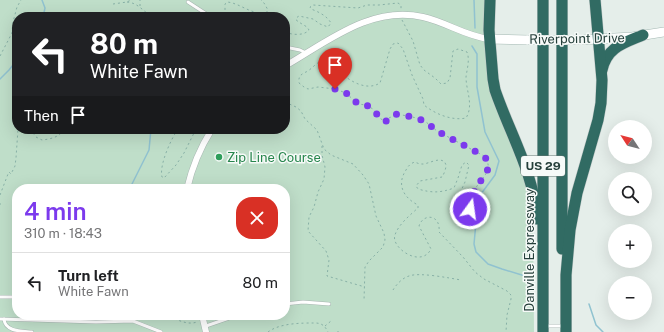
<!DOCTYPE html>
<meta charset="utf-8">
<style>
:root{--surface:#fff;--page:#f2f2f2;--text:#202124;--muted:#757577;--line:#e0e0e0;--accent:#7c3aed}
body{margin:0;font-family:"Public Sans",sans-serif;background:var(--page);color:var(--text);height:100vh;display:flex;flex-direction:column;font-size:15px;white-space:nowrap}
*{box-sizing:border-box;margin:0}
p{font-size:13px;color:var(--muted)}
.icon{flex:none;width:22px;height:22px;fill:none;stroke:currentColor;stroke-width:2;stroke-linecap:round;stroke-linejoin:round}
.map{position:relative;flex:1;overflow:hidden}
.side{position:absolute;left:12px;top:184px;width:278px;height:136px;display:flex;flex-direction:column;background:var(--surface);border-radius:16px;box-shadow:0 4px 16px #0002}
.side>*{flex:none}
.hud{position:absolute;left:12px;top:12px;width:278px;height:122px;border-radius:16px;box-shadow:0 4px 16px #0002;background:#202124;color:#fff;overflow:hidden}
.needle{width:26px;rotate:306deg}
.tools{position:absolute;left:608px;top:120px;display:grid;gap:8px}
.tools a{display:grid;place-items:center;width:44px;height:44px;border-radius:50%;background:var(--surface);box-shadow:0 4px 16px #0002;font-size:20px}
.pin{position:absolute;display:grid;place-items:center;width:34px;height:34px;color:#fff;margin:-41px -17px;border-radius:50% 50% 50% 0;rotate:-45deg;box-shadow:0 0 4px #0007}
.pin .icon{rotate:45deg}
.me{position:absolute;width:44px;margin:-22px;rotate:14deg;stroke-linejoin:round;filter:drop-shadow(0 0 3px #0008)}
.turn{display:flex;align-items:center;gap:14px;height:84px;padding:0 12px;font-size:18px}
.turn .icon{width:52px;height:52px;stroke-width:2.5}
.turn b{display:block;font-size:28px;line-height:34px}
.then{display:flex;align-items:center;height:38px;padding:0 12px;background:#0003;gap:8px;font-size:15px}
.round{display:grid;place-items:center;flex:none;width:42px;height:42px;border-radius:16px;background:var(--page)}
.headline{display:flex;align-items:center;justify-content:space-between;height:68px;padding:0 12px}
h1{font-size:24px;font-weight:600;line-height:30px;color:var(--accent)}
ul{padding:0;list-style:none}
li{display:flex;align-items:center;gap:12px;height:60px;padding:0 12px;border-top:1px solid var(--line)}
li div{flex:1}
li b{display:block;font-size:15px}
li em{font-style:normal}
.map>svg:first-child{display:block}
.green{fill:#bfdec9;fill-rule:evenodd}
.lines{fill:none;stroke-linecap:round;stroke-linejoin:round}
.stream{stroke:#90c2d0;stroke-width:1.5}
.lane-casing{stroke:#a8b6b2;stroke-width:4}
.street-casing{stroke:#a8b6b2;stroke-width:7}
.secondary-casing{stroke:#a4b9b3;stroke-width:10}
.highway-casing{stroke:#c2c9c8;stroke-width:12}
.path{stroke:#87b0a6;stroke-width:1;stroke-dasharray:2 3;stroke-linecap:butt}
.lane{stroke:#fff;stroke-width:3}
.street{stroke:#fff;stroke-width:6}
.secondary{stroke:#fff;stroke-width:9}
.highway{stroke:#316b63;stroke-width:11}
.secondary-bridge-casing{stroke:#a4b9b3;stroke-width:10;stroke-linecap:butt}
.secondary-bridge{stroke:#fff;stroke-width:9}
.route{stroke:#7c3aed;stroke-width:7;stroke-dasharray:0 12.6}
.leisure-dot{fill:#2e9e5b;stroke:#f6faf8;stroke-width:1.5}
.labels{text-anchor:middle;stroke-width:3;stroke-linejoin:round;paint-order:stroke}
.shield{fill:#f6faf8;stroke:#647773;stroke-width:1}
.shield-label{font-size:12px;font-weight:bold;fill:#253f3a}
.street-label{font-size:13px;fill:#253f3a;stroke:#f6faf8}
.leisure-label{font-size:13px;fill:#27864d;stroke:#f6faf8;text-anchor:start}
</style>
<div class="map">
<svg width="664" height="332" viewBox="0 0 664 332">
<rect width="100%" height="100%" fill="#e5eeea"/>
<path class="green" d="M0,0h487v62l41,127 5,28 1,115h-534zM17,17h268v112h-268zM17,189h268v126h-268z"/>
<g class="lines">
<g class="stream">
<path d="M42,0l3,8 -2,9"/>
<path d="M474,0l1,28"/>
<path d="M472,46l5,8v33l8,45 14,29 -4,14 -14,19 -4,18 -3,32 2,8 12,12 14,5 23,7"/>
<path d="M0,79l9,-9 8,-10"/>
<path d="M131,186l18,-36 2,-21"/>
<path d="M589,304l7,21 7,7"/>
</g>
<g class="lane-casing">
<g id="lane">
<path d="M188,2l23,15"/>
<path d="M285,47l15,3 6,3"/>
<path d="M0,297h17"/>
<path d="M285,304l18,-2 26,2"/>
<path d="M0,319l96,3 37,-1 28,11"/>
<path d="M4,319c1,13 18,12 28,13"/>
<path d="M130,320l8,-5"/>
<path d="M206,326l32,-11"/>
<path d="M545,326h17"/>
</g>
</g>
<g class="street-casing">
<g id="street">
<path d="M285,66c42,-24 86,-61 138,-49 23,5 42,19 66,22"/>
<path d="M187,189c5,-22 13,-41 25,-60"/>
<path d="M202,315l4,17"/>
</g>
</g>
<g class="secondary-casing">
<g id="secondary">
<path d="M489,39l39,1"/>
<path d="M581,40l51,-3 32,-5"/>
</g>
</g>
<g class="highway-casing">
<g id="highway">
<path d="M490,0l-1,30 4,49 2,11c15,44 39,83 42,129"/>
<path d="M602,70c5,-23 22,-27 41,-35"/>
<path d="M562,249v-249"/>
<path d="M543,332v-332"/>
<path d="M566,332v-57l4,-45 7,-37 21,-73 3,-17 1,-23 -7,-80"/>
</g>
</g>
<g class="path">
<path d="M127,2c12,1 16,10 26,15"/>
<path d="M113,4l14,-2 4,-2"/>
<path d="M140,6v-6"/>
<path d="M232,17l-7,-7v-6l2,-2c13,1 24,13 39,11l2,-3 -4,-7 -3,-3"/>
<path d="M402,20l11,21 7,24 4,5 11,8 6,6 6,-1 3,-5 3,-27 5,-2 9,3c3,8 0,17 -1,25 0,14 8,28 0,41 -14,3 -31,-4 -42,-13l-1,-6 -11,-24 -9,-26 -5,-6 -5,1 -3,5 -10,34c-13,8 -29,-1 -39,-10 -4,-4 -7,-9 -10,-13 -11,-2 -15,5 -23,11 -6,3 -10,4 -9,12l5,4 4,2 10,-2 17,2 11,4 12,11 8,1 7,4 10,12 14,-7 20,4 9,4 11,9 47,25c12,15 -5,23 -9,34 -3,6 -3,13 -5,19l-5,3 -10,-2 -1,-4 11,-24 4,-17 -3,-3 -4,3 -4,13 -4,10c-14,5 -22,5 -36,1l-2,-3 4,-5 22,-4c2,-3 4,-8 4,-12 -3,-11 -19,0 -24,-1 -3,0 -5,-1 -7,-2 -4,1 -7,4 -9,8 -10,15 -2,28 12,35v3c-8,7 -20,17 -23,27 -5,12 26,34 36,14l-12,-23c4,-13 22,-12 20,6l24,25 12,15 9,7 23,12 4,4v4l-4,16 -1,17"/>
<path d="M285,32c7,3 19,4 24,-2l-2,-3 -10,-6 -1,-3 3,-2 14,3 7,5 8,3 3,-4c-4,-7 -12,-11 -20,-14l-1,-2 3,-2 45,3 9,-3h12l19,-2 3,2v4"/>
<path d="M0,56l12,-23 1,-11 4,-15 4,-7"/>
<path d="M285,102l11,5 5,4 4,8 12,11 7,19 7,6 22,9 10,11 6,9 7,32 8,17 1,7 -2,7 -14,14 -4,6 -1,34"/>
<path d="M30,129l6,8 6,3c9,-1 18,-3 22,-11"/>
<path d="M178,129c-7,10 -19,36 -16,48l2,1 12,-13 8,-12 12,-24"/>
<path d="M322,146v9l3,12 -1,12 -6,13 -4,15 -5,10 -1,14 18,20 3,9 -2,16 38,11"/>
<path d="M0,195l8,-21 1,-2 2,2 4,-8 1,-8 2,-29"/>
<path d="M0,203v2"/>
<path d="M393,290c3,-5 9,-12 16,-14 10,-4 40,2 52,4"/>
<path d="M160,315c4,3 7,2 12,3 9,3 16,7 25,4"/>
<path d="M325,326l6,-5"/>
<path d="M268,332c12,-9 33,-9 47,-9 7,0 10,3 13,9"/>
<path d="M338,332v-1"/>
</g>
<use href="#lane" class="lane"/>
<use href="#street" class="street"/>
<use href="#secondary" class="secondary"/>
<use href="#highway" class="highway"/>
<g class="secondary-bridge-casing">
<path id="secondary-bridge" d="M528,40h53"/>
</g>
<use href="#secondary-bridge" class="secondary-bridge"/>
</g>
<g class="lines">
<path class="route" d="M335,89l11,4 12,11 8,1 7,4 8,11 5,1 7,-6 4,-1 20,4 9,4 11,9 47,25c12,14 -5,23 -9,34 -3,6 -3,13 -5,19"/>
</g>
<circle class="leisure-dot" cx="219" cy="157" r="4"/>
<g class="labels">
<rect class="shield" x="521" y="156" width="44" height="20" rx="3"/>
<g class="shield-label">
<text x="543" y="170">US 29</text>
</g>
<g class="street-label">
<text transform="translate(577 38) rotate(-1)" y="5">Riverpoint Drive</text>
<text transform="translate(529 250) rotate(-90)" y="5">Danville Expressway</text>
</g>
<g class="leisure-label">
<text x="227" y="162">Zip Line Course</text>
</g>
</g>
</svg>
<div class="tools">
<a><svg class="needle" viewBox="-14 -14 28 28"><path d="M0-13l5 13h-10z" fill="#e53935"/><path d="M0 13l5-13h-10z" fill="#757577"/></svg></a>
<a><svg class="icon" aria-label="search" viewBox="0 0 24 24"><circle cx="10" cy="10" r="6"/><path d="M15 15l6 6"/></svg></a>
<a>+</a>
<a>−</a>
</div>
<div class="pin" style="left:335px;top:89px;background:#d93025"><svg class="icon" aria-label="arrive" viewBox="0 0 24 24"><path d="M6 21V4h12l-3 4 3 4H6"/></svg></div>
<svg class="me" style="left:470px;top:209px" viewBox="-20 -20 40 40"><circle r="17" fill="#7c3aed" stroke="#fff" stroke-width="3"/><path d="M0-11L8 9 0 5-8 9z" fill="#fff"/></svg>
<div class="hud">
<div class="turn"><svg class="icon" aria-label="left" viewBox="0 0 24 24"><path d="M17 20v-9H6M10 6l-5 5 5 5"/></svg><div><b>80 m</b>White Fawn</div></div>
<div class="then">Then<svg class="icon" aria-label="arrive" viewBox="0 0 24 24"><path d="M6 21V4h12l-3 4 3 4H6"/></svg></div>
</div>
<section class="side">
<div class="headline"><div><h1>4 min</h1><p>310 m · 18:43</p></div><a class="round" style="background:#d93025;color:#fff"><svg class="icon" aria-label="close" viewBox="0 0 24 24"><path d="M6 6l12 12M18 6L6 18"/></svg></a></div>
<ul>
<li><svg class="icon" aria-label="left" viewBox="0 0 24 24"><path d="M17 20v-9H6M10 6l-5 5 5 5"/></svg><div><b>Turn left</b><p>White Fawn</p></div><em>80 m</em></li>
</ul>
</section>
</div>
